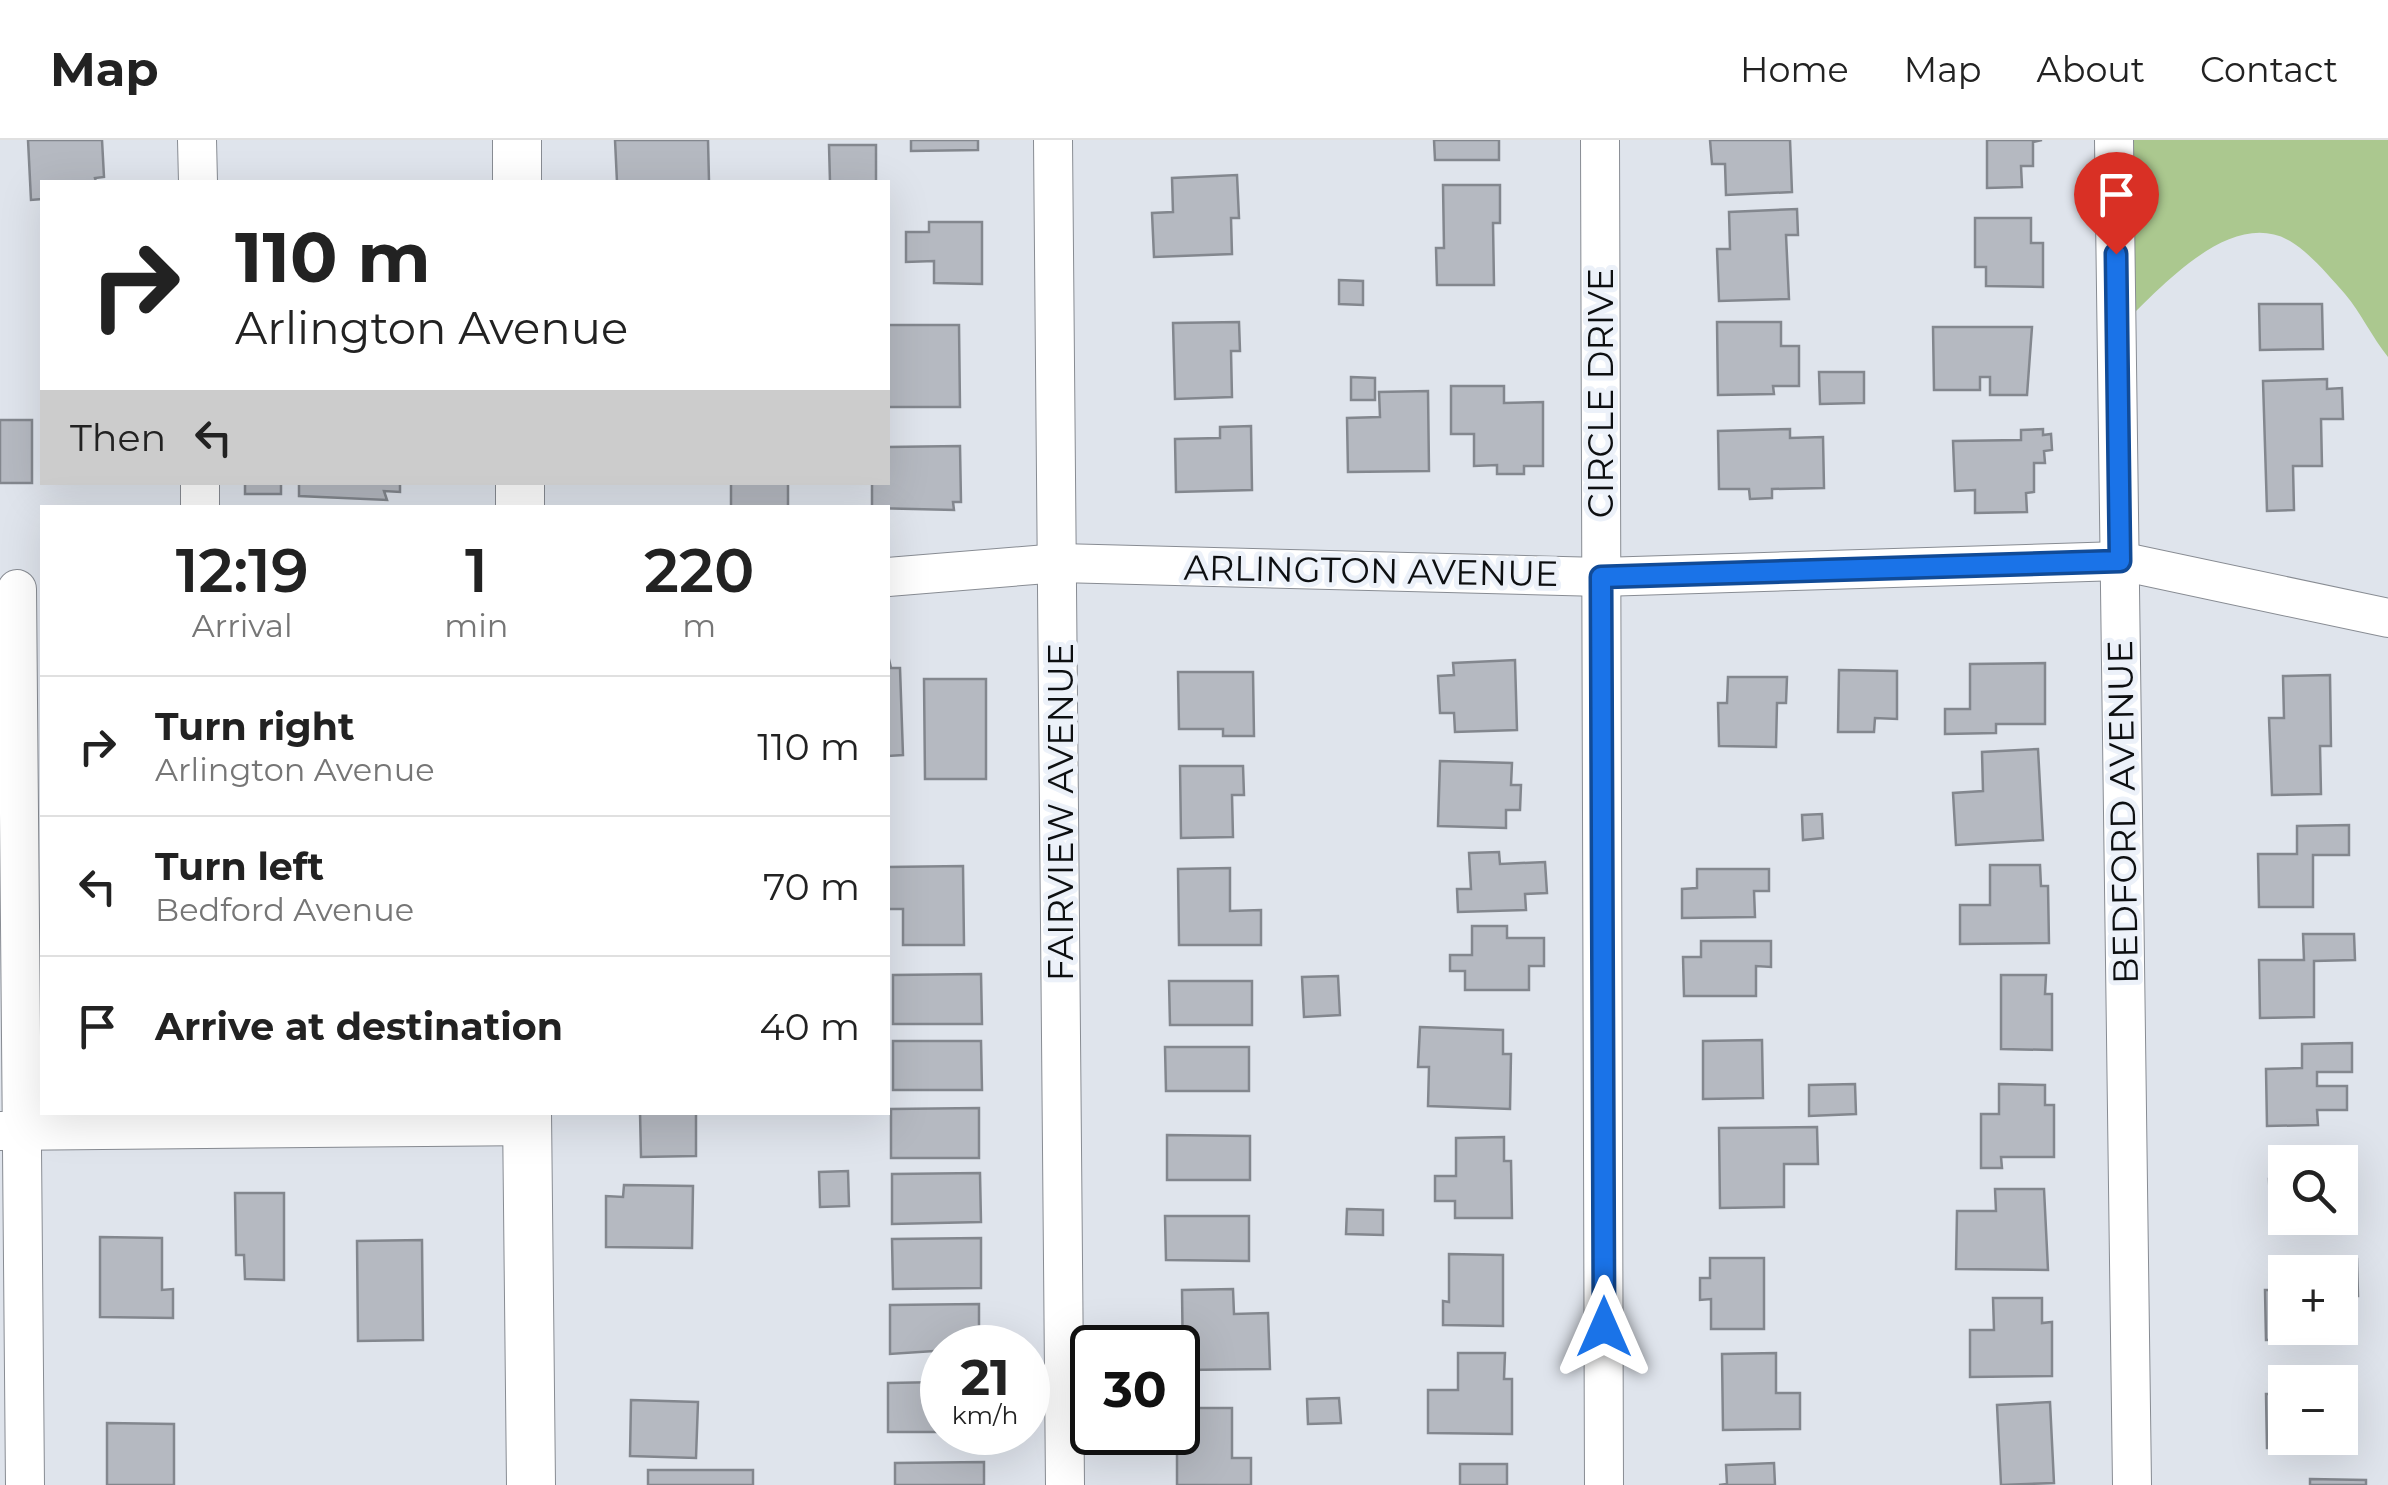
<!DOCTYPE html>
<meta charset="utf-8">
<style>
:root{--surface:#fff;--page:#f2f2f2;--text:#222;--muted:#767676;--line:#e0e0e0}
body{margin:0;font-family:Montserrat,sans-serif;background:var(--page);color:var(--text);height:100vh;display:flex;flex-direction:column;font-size:38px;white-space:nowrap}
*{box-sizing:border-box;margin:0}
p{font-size:32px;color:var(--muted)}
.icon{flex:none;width:55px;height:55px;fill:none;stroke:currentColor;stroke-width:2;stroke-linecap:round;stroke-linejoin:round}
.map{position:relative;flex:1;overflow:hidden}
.sheet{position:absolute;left:40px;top:365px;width:850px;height:610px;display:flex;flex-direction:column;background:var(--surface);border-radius:0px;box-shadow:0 10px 40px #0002}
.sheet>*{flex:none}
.hud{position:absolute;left:40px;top:40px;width:850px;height:305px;border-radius:0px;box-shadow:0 10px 40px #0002;background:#fff;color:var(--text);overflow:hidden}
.tools{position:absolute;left:2268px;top:1005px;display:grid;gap:20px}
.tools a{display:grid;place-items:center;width:90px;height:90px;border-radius:0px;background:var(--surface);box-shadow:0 10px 40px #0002;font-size:50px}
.speed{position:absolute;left:920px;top:1185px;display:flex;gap:20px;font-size:50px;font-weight:700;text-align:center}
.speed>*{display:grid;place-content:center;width:130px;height:130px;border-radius:50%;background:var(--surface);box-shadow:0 10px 40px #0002;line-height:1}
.speed small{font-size:25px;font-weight:400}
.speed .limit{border:5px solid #111;border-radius:15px;background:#fff;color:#111}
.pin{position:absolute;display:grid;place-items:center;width:85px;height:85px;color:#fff;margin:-102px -42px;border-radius:50% 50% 50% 0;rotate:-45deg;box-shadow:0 0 10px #0007}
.pin .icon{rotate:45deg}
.me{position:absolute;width:110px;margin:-55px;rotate:0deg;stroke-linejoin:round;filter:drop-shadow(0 0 8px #0008)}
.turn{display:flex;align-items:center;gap:35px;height:210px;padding:0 30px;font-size:45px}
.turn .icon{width:130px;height:130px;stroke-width:2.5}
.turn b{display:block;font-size:70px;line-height:85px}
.then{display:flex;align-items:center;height:95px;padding:0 30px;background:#0003;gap:20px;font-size:38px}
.eta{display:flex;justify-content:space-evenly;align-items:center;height:170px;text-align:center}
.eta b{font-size:60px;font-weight:600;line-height:70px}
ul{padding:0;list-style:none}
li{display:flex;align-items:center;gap:30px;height:140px;padding:0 30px;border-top:2px solid var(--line)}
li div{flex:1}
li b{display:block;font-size:38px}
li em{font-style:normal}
header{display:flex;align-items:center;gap:60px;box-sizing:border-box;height:140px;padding:0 50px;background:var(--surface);border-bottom:2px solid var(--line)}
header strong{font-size:48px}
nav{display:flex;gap:55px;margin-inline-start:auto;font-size:35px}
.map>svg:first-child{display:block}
.green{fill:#abc88f}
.building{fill:#b5b9c1;stroke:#83878e;stroke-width:2.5}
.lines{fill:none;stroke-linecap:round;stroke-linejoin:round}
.minor-casing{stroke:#888c93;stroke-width:40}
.tertiary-casing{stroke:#888c93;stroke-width:50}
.minor{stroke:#fff;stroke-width:38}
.tertiary{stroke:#fff;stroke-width:48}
.route-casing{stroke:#114b97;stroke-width:25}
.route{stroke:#1a73e8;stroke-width:18}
.labels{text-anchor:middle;stroke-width:10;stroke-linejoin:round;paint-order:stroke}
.street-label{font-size:35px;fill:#0d0f11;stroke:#ecf1f9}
</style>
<header>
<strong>Map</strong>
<nav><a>Home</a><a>Map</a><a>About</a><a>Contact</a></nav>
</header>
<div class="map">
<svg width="2388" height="1345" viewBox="0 0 2388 1345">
<rect width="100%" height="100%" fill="#dfe4ec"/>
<path class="green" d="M2114,0h274v217c-16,-20 -27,-44 -43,-63 -16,-18 -35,-41 -55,-53 -61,-35 -134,52 -173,89z"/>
<g class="building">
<path d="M28,0h74l2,37 -9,1 1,4h-54v17l-11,1z"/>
<path d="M615,0h93l1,41 -92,1z"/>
<path d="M911,0h67v10l-67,1z"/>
<path d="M1434,0h65v20h-64z"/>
<path d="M1710,0h80l2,52 -66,3 -1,-31h-13z"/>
<path d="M1987,0h55l-9,2v24h-12l1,21 -35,1z"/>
<path d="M829,5h47v37h-46z"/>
<path d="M1237,35l2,43h-8l1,36 -78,3 -2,-44 21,-1 -1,-34z"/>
<path d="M1443,45h57v38h-7l1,62h-57l-1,-37h8z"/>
<path d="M1797,69l1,26h-12l3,64 -70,2 -2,-52h13l-1,-37z"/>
<path d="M1975,78h56v25h12v44l-57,-1v-19h-11z"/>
<path d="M929,82h53v62l-48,-1v-22l-28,1v-30h23z"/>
<path d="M1339,140l24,1v24l-24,-1z"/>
<path d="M2259,164h63l1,45 -63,1z"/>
<path d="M1239,182l1,29h-9l1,46 -57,2 -2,-76z"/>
<path d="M1717,182h64v24h18v40h-26l1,8 -56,1z"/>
<path d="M888,185h71l1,82h-72z"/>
<path d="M1933,187h99l-5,68h-37v-18h-10v13h-46z"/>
<path d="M1819,232h45v31l-44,1z"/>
<path d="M1351,237l24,1v22h-24z"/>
<path d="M2327,239v10l15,-1 1,31h-22l1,47h-29l1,44 -27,1 -4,-130z"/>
<path d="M1451,246h53v17l39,-1v64h-19v8h-27v-9l-23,1v-32h-23z"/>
<path d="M1428,251l1,80 -81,1 -1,-54 33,-1 -1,-25z"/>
<rect x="0" y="280" width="32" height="63"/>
<path d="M1251,286l1,64 -76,2 -1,-53 45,-1v-11z"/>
<path d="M1790,289v9l33,-1 1,51 -52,1v9l-22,1 -1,-10h-30l-1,-58z"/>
<path d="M2043,289v6l8,-1 1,16 -8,1 1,12h-11v29l-8,1 1,19 -52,1v-23l-20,1 -2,-50 68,-1v-10z"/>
<path d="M960,306l1,56h-8l1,8 -82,-2v-26h16v-35z"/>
<rect x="245" y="342" width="36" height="12"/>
<path d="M299,342h101v10l-16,-1 3,9 -88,-4z"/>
<rect x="731" y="342" width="57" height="26"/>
<path d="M888,515l3,13h9l3,87 -15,1z"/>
<path d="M1515,520l2,70 -62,2 -1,-19h-14l-2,-37 16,-1 -1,-12z"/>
<path d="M2045,523v61h-49v9l-51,1v-25h25v-45z"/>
<path d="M1839,530l58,1v48l-22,-1 -1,14h-36z"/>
<path d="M1178,532h75l1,64h-31v-7h-44z"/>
<path d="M2330,535l1,71h-11l1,48 -49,1 -3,-77h15l-1,-42z"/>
<path d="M1728,537h59l-1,26h-9l-1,44 -57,-1 -1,-43h9z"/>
<path d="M924,539h62v100h-61z"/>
<path d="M2038,609l5,91 -87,5 -3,-52 30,-2 -1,-39z"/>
<path d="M1440,621l72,2 -1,22h10l-1,25h-14v18l-68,-2z"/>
<path d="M1180,626h63l1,29h-12l1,42 -52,1z"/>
<path d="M1822,674l1,24 -20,2 -1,-25z"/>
<path d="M2349,685v30h-36v52h-54l-1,-53h39v-28z"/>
<path d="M1499,712l1,12 45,-2 2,31 -22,1 1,16 -68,2 -1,-23h14l-2,-36z"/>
<path d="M1990,725h50l1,21h7l1,57 -89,1v-39h30z"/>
<path d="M963,726l1,79h-61v-36h-15v-42z"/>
<path d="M1230,728v43l31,-1v35h-82l-1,-76z"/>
<path d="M1697,729h72v22h-15l1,26 -73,1v-29l15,-1z"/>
<path d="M1472,786h35v12h37v28h-15v24h-64v-19h-15v-16h22z"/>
<path d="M2303,794h51l1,26 -41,1v56l-54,1 -1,-58h45z"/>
<path d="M1701,801h70v26l-15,-1v30h-72l-1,-39h18z"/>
<path d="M981,834l1,50h-89v-49z"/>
<path d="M2001,835h45l-1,19h7v56l-51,-1z"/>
<path d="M1338,836l2,39 -36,2 -2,-40z"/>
<path d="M1169,841h83v44h-82z"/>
<path d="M1420,887l83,3v24h8l-1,55 -82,-3 1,-39h-11z"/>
<path d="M1762,900l1,58 -60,1v-58z"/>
<path d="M893,901h88l1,49h-89z"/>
<path d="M2352,903v29h-35v14h30v24h-30l1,15 -51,1 -1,-57 36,-1v-24z"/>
<path d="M1165,907h84v44h-83z"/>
<path d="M1855,944l1,30 -47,2v-31z"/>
<path d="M1999,944l46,1v20h9v52h-53l1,11h-21v-54h18z"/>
<path d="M979,968v50h-88v-49z"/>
<path d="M640,972h56v44l-55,1z"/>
<path d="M1817,987l1,37h-34v43l-64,1 -1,-80z"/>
<path d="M1167,995l83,1v44h-83z"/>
<path d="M1504,997v24h7l1,57h-57v-17h-20v-25h21v-38z"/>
<path d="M848,1031l1,35 -29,1 -1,-35z"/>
<path d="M980,1033l1,49 -89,2v-50z"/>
<path d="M2285,1038v40h55v-29l6,-1 1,40 -76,4 -2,-53z"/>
<path d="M624,1045l69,1 -1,62 -86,-1v-51l17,1z"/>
<path d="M1995,1049h49l4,81 -92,-1 1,-58h39z"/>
<path d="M235,1053h49v87l-39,-1 -1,-24h-8z"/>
<path d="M1347,1069l36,1v25l-37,-1z"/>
<path d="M1165,1076h84v45l-83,-1z"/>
<path d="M100,1097l62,1v52l11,-1v29l-73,-1z"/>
<path d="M981,1098v50l-88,1 -1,-50z"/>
<path d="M422,1100l1,100 -65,1 -1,-100z"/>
<path d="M1449,1114l54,1v71l-60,-1v-24l6,1z"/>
<path d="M1710,1118h54v71h-53v-30l-11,1v-22h10z"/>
<path d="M2357,1119l1,37h-14l1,43 -79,1 -1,-50h20v38h55v-56h-34v-12z"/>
<path d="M1233,1149l1,25 34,-1 2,56 -87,1 -1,-80z"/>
<path d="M1993,1158h49v25l10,-1v54l-82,1v-47h24z"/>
<path d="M979,1164v44l-89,6v-49z"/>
<path d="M1458,1213h47l-1,26h8v55l-84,-1v-43h30z"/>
<path d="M1776,1213v40h24v36l-77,1 -1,-76z"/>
<path d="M942,1242v50h-54v-49z"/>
<path d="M2266,1254h19v44h33v10h-51z"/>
<path d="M1339,1258l2,25 -33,1 -1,-25z"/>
<path d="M631,1260l67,2 -2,56 -66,-2z"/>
<path d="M2050,1262l4,81 -53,2 -4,-80z"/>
<path d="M1186,1268h46v50h19v27h-74v-36h10z"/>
<path d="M107,1283l67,1v61h-67z"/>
<path d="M984,1322v23h-89v-22z"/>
<path d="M1774,1323l1,22h-56l8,-1 -1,-19z"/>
<rect x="1460" y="1324" width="47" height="21"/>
<rect x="648" y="1330" width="105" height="15"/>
<path d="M2310,1339l56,1v5h-56z"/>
</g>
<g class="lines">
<g class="minor-casing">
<g id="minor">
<path d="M197,0l1,42"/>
<path d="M1053,0l12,1345"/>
<path d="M1600,0l4,1345"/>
<path d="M2114,0l18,1345"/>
<path d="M200,342v26"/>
<path d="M888,437l171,-14 542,14 519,-16 268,57"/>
<path d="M17,449l8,896"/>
<path d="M0,991l527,-5"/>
</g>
</g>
<g class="tertiary-casing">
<g id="tertiary">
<path d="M517,0v42"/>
<path d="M520,342v26"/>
<path d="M527,972l4,373"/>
</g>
</g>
<use href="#minor" class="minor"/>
<use href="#tertiary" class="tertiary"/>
</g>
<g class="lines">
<g class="route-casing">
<path id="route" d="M1604,1187l-3,-750 519,-16 -4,-307"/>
</g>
<use href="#route" class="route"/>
</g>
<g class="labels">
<g class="street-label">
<text transform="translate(1601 253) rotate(-90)" y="12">CIRCLE DRIVE</text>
<text transform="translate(1371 431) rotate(1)" y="12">ARLINGTON AVENUE</text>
<text transform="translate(1061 672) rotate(-90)" y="12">FAIRVIEW AVENUE</text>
<text transform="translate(2123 672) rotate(-91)" y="12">BEDFORD AVENUE</text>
</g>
</g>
</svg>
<div class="tools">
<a><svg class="icon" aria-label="search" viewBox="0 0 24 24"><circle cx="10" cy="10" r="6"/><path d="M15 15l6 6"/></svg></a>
<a>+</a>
<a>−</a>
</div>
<div class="speed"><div>21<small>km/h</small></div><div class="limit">30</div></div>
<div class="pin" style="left:2116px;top:114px;background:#d93025"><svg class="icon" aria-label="arrive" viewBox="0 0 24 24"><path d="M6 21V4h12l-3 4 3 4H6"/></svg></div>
<svg class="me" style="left:1604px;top:1187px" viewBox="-20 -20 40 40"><path d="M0-17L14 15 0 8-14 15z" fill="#1a73e8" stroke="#fff" stroke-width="4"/></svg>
<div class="hud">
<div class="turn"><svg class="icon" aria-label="right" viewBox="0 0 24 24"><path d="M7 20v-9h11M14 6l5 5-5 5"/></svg><div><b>110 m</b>Arlington Avenue</div></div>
<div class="then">Then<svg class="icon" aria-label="left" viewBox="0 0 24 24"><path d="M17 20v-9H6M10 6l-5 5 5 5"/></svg></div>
</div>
<section class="sheet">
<div class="eta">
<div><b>12:19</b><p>Arrival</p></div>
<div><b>1</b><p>min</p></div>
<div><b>220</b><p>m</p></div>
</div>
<ul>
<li><svg class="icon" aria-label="right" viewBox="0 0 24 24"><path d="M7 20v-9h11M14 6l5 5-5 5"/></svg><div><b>Turn right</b><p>Arlington Avenue</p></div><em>110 m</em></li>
<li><svg class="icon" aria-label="left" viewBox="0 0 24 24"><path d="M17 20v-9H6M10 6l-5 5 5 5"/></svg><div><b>Turn left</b><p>Bedford Avenue</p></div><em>70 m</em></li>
<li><svg class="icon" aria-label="arrive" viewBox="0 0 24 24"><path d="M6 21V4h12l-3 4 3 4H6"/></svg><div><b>Arrive at destination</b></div><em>40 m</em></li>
</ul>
</section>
</div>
